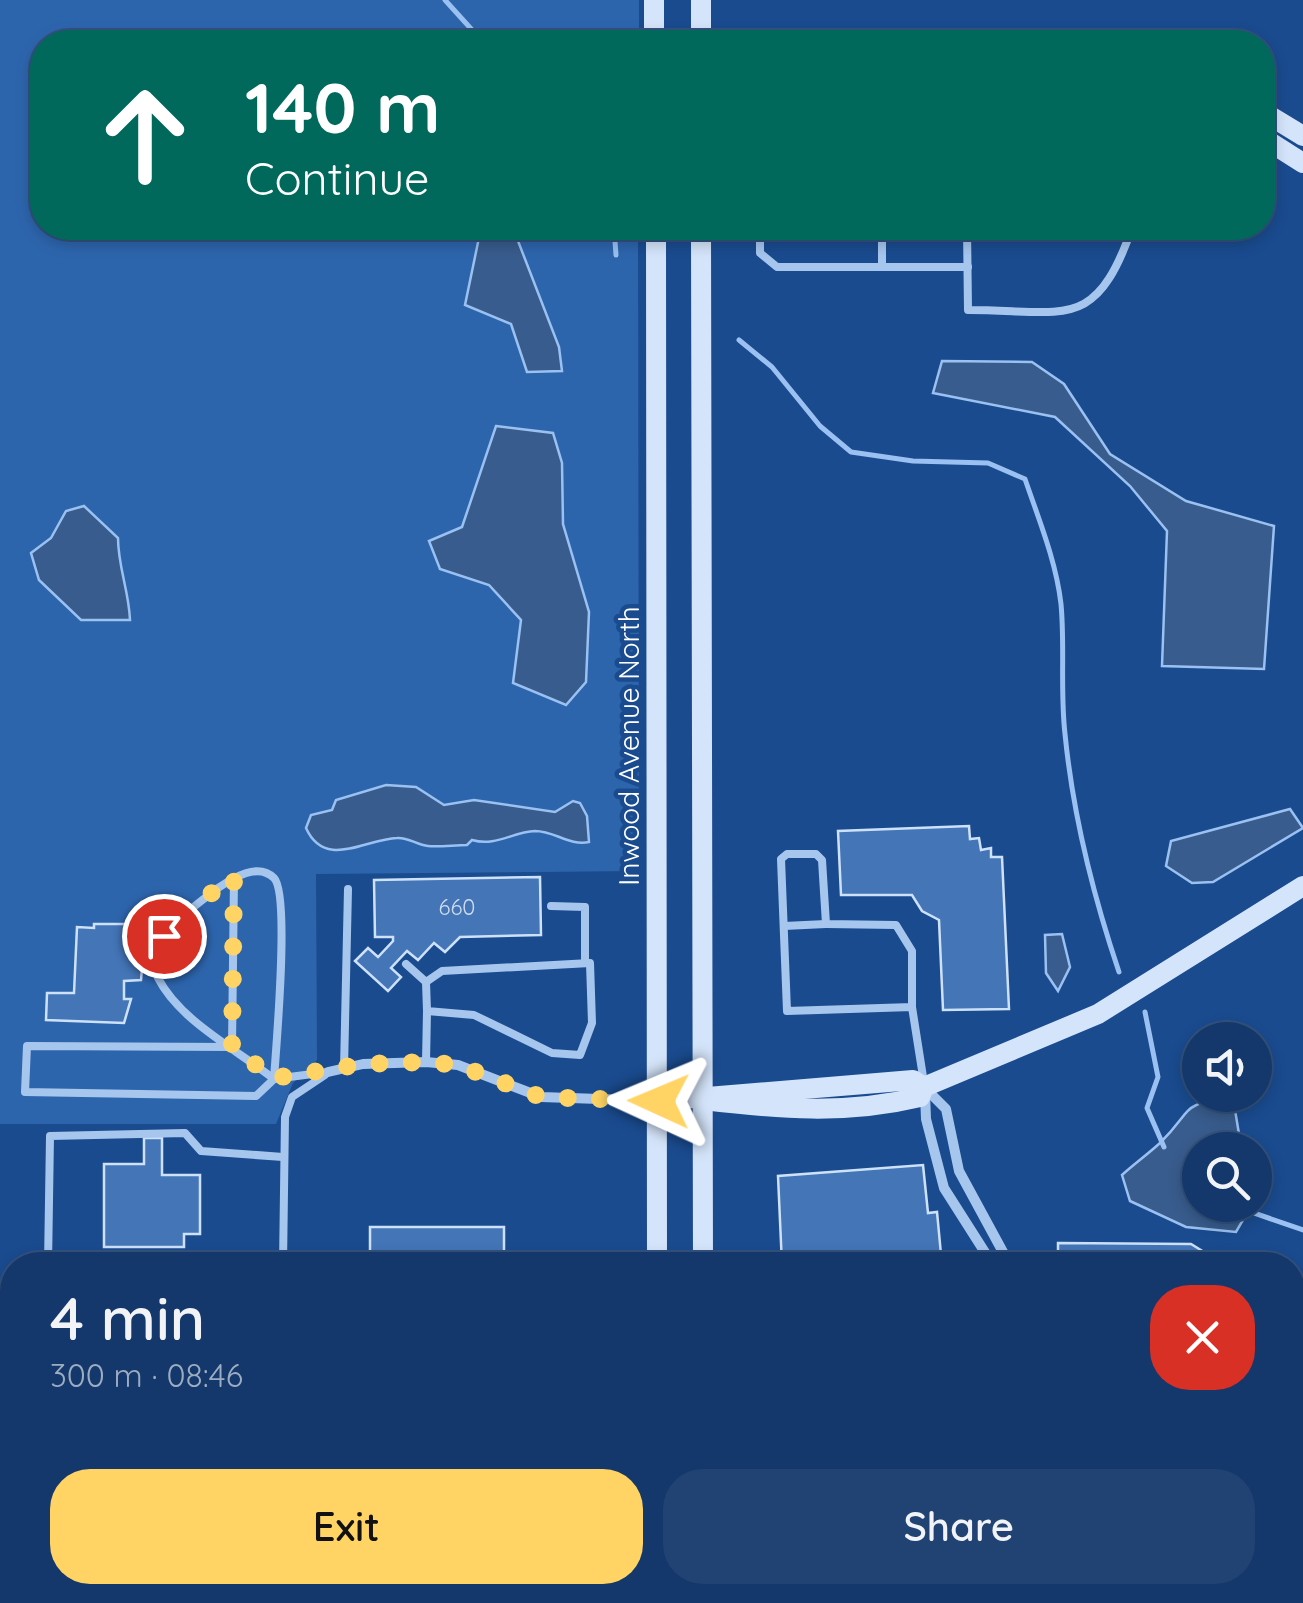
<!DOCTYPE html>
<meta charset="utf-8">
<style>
:root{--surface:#14386b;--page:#214373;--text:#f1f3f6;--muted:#9dacc1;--line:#33527e;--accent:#ffd464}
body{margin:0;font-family:Quicksand,sans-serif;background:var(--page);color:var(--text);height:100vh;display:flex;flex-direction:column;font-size:38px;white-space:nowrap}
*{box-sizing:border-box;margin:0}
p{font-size:32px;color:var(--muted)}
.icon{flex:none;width:55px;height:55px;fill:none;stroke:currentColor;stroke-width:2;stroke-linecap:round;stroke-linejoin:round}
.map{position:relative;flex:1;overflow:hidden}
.details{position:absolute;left:0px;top:1252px;width:1305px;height:352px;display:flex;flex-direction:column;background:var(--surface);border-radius:40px 40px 0 0;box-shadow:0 5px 15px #0003,0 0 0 2px var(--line)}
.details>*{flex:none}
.hud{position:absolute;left:30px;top:30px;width:1245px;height:210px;border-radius:40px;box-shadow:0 5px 15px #0003,0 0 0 2px var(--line);background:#00695c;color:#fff;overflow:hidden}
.tools{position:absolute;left:1182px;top:1022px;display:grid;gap:20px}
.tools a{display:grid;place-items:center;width:90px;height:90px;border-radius:50%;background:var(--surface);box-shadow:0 5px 15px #0003,0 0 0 2px var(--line);font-size:50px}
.pin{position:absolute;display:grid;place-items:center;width:85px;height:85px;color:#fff;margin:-42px;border:5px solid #fff;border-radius:50%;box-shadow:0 2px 10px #0007}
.me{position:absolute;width:110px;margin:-55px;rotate:271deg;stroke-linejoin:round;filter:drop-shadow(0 0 8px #0008)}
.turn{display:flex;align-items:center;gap:35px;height:210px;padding:0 50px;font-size:45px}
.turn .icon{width:130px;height:130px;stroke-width:2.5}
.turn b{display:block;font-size:70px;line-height:85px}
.round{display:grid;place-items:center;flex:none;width:105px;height:105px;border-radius:40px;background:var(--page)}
.head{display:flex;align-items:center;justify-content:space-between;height:170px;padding:0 50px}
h1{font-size:60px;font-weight:600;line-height:75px}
.primary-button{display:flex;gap:20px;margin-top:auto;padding:20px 50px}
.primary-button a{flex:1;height:115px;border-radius:40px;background:var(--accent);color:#111;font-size:40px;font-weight:600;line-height:115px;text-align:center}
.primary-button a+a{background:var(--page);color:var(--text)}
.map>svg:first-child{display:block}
.green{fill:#2d65ad}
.water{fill:#385c8d;stroke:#9ac1f1;stroke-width:2.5}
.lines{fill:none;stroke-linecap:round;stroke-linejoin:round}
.stream{stroke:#9ac1f1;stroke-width:5}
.building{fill:#4375b7;stroke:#cde1fa;stroke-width:2.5}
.lane{stroke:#a7c6ee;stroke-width:8}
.street{stroke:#a7c6ee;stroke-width:10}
.secondary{stroke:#d4e4fa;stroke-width:20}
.route{stroke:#ffd464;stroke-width:18;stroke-dasharray:0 32.4}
.labels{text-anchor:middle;stroke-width:9;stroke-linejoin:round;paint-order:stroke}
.number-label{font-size:22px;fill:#d0dced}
.street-label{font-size:28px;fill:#fff;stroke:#1a4b8f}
</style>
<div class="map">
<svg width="1303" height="1603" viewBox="0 0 1303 1603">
<rect width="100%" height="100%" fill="#1a4b8f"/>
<path class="green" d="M0,0h639v42h-597v186h596l1,643 -323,3 1,186 -24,23 -17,41h-276z"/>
<g class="water">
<path d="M481,228h32l46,119 3,24 -35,1 -16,-48 -46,-19z"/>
<path d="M942,361l90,1 32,22 46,70 76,47 88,25 -10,143 -102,-3 5,-135 -37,-45 -75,-69 -122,-24z"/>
<path d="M496,426l57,7 9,30 1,61 26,88 -3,70 -20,23 -53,-22 8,-63 -32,-35 -49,-16 -11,-28 33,-14z"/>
<path d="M84,506l34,32c0,29 11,53 12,82h-49l-42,-40 -8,-27 20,-15 15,-27z"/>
<path d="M386,785l30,2 28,18 30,-5 81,12 18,-11 7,2 7,13 2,26c-20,4 -34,-11 -54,-11 -23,1 -39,16 -63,9l-5,5c-12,0 -28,2 -39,1 -11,-1 -20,-9 -31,-8 -32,1 -72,32 -91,-10l5,-13 21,-5 4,-10z"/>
<path d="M1290,809l13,19 -90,54 -21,1 -26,-17 5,-25z"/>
<path d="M1062,934l8,33 -12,24 -12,-18 -1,-38z"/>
<path d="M1233,1098l7,42 7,10h-47v55h55v-42l10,15 -1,20 -17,15 -11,19 -50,-5 -56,-26 -8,-26c12,-11 26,-21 38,-32 35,-34 17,-39 73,-45z"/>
<path d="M373,1593v-1l177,1 -18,10h-161z"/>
</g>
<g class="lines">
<g class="stream">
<path d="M445,0l38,42"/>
<path d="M614,228l2,27"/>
<path d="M739,340l33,27 48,59 31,26 62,9 75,2 37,16c14,41 31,82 36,125 4,43 -1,87 4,130 8,81 28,161 54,238"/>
<path d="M1145,1012l13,65 -11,31 17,39"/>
<path d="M1231,1205l72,25"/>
</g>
</g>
<g class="building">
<path d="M969,826l1,13 9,-1 2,12 10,-2v9h11l7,152 -66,1 -4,-90 -17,-9 -10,-16h-71l-3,-64z"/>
<path d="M540,877l1,58 -81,2 -15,15 -11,-9 -16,17 -11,-9 -16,17 10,9 -13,14 -33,-30 13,-13 10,9 15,-16v-4h-18l-1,-57z"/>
<path d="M94,924h31v16h14v11l37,-1 1,19h-35l-1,11 -17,1v18h7l-7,24 -78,-3 1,-27h27l3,-66 17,1z"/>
<path d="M144,1138h18v37h38v59h-16v13h-80v-83h40z"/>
<path d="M923,1165l5,48 9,-1 5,53h-160l-4,-89z"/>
<path d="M370,1227h134v36l30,2h-164z"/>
<path d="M1058,1243l133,1 34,21h-167z"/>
<rect x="0" y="1448" width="12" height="43"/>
<path d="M1303,1508v92h-103v-8h92v-79z"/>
</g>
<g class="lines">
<g class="lane">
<path d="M760,228v25l17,14h191"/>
<path d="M882,228v39"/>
<path d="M967,228l1,82c98,0 127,23 164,-82"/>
<path d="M924,230h43"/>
<path d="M551,906l34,1v56"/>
<path d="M784,926l42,-2"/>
<path d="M158,956c11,-34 33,-47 60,-68 15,-10 40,-26 56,-10 16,16 2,170 0,201l54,-7"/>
<path d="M590,963l2,60 -12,32 -28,-2 -78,-38 -47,-4 -1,-29 16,-11z"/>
<path d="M406,964l20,18"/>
<path d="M158,978c22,43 78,71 116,101l-18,17 -231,-4 2,-46 205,1 2,-170"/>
<path d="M912,1007l-125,4 -6,-152 6,-5h29l6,6 4,64 70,1 16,26v56l12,76"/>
<path d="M426,1062l1,-51"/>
<path d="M344,1069l4,-180"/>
<path d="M48,1265l2,-129 135,-3 16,18 82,6"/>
<path d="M283,1265l2,-148 7,-20 33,-22"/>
<path d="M0,1528h12"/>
<path d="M0,1571l12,1"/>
<path d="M236,1592v11"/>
</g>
<g class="street">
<path d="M328,1072l35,-8 63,-2 32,3 83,32 117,4"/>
<path d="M924,1087l22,22 13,62 51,94"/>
<path d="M925,1093l1,26 18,69 49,77"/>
<path d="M1068,1603v-11"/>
</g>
<g class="secondary">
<path d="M654,0v42"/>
<path d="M701,0v42"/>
<path d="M1262,111l41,25"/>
<path d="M1262,137l41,26"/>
<path d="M656,228l1,1037"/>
<path d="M701,228l2,1037"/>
<path d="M704,1100c75,9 141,15 216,-3l4,-10 174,-73 205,-128"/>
<path d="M659,1101l254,-21 11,7"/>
<path d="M647,1603v-11"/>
<path d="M696,1603v-11"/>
</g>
</g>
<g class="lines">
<path class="route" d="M164,936l12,-17 58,-42 -2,170 42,31 89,-14 63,-2 32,3 83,32 118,4"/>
</g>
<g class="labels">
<g class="number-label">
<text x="457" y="915">660</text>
</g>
<g class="street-label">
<text transform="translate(629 746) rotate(-90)" y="10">Inwood Avenue North</text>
</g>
</g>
</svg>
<div class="tools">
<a><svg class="icon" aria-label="sound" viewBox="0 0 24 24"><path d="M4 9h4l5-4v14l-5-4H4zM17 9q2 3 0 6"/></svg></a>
<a><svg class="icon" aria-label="search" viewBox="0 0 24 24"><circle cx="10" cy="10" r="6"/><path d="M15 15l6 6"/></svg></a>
</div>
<div class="pin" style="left:164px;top:936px;background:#d93025"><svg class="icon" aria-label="arrive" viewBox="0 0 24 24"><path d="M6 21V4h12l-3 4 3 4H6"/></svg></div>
<svg class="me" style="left:659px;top:1101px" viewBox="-20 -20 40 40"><path d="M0-17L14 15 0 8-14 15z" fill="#ffd464" stroke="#fff" stroke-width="4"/></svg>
<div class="hud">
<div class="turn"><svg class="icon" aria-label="ahead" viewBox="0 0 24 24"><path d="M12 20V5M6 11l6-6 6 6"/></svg><div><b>140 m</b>Continue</div></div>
</div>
<section class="details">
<div class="head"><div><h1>4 min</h1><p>300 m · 08:46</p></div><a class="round" style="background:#d93025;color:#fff"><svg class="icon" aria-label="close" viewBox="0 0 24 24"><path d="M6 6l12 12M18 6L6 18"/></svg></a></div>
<div class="primary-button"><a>Exit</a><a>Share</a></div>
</section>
</div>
